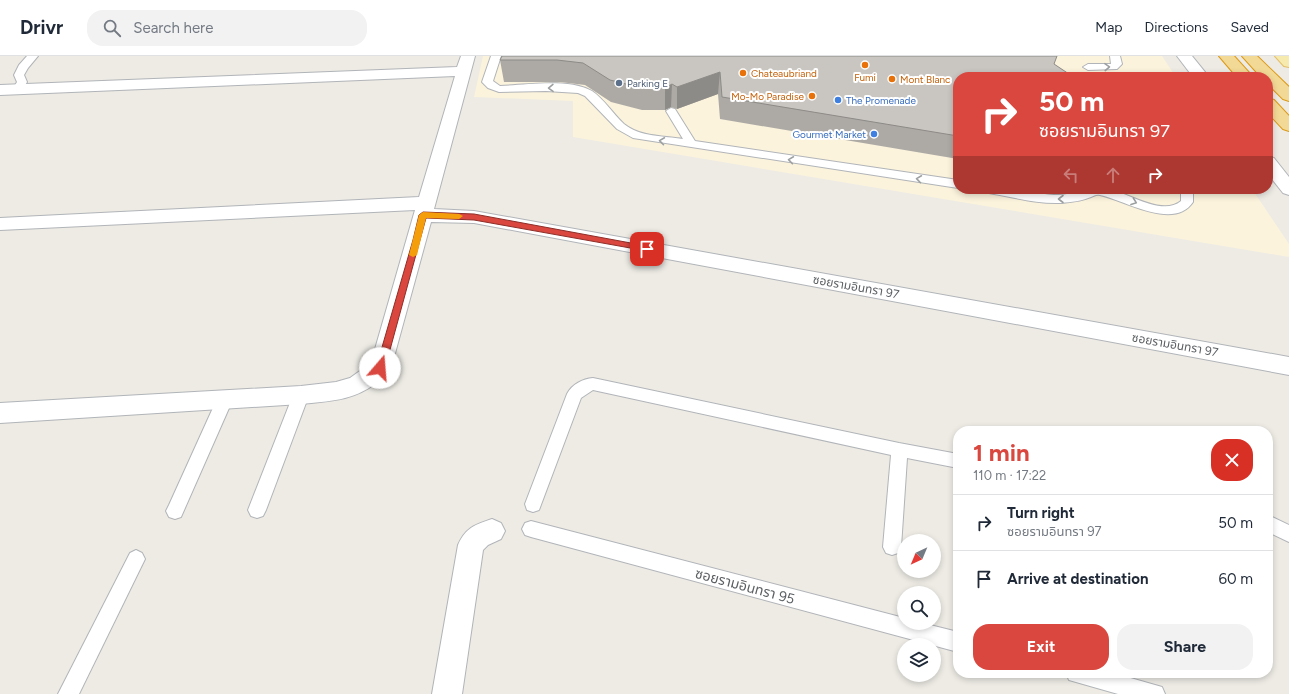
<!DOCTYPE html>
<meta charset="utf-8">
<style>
:root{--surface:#fff;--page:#f2f2f3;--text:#1f2937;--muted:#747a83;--line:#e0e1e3;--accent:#d9473f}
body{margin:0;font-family:Figtree,"Noto Sans Thai",sans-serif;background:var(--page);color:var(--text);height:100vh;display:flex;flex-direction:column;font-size:15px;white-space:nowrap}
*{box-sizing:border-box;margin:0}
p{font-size:13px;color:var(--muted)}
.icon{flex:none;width:22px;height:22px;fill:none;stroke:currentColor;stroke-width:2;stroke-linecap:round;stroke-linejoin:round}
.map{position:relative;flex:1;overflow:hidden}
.details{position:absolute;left:953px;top:370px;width:320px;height:252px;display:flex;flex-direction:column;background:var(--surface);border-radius:16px;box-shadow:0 2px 6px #0003}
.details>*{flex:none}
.hud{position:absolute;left:953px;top:16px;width:320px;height:122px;border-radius:16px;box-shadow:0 2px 6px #0003;background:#d9473f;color:#fff;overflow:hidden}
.needle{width:26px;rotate:224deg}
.controls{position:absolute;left:897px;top:478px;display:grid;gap:8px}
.controls a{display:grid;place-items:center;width:44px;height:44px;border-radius:50%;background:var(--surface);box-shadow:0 2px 6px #0003;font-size:20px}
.pin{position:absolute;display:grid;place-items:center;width:34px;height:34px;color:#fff;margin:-17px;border-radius:8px;box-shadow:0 2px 6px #0006}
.me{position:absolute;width:44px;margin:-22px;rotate:18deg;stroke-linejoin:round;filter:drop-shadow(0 0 3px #0008)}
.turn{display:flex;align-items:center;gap:14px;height:84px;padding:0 20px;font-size:18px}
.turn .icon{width:52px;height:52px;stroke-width:2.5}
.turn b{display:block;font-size:28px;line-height:34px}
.lanes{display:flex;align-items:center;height:38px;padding:0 20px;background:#0003;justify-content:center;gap:20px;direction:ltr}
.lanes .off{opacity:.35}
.round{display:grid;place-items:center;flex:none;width:42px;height:42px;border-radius:16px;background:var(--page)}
.head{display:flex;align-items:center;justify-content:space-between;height:68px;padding:0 20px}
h1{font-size:24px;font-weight:700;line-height:30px;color:var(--accent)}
.button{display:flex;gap:8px;margin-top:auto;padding:8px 20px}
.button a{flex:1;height:46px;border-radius:16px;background:var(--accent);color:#fff;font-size:16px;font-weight:700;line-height:46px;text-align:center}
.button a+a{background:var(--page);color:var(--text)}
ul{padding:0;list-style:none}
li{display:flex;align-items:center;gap:12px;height:56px;padding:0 20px;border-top:1px solid var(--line)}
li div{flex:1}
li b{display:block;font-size:15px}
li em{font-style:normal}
header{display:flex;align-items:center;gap:24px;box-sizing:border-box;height:56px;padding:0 20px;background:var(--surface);border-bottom:1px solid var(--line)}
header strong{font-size:19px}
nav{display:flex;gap:22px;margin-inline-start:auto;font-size:14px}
.search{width:280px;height:36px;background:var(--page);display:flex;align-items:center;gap:10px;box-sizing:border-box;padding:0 14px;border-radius:16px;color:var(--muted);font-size:15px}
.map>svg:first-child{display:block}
.commercial{fill:#fbf3dc}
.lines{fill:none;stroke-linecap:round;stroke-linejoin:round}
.service-casing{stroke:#b1b4b8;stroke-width:2}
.minor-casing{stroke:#b1b4b8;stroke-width:2}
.secondary-casing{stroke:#b1b4b8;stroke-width:2}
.primary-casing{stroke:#e4be66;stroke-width:2}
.motorway-casing{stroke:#dc9915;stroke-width:2}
.service{fill:#fff;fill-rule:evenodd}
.minor{fill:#fff;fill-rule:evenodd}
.secondary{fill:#fff;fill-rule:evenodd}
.primary{fill:#f7eaaf;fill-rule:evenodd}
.motorway{fill:#f3d996;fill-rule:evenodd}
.wall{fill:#adaaa6}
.shaded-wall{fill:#8d8b87}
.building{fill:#c9c6c1;stroke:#8d8b87}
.oneway{stroke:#9da0a1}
.route{fill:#d9473f;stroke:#8d2e29}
.slow{fill:#f59e0b}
.food-dot{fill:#e8710a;stroke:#fff;stroke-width:1.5}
.service-dot{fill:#5c6f8a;stroke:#fff;stroke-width:1.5}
.shop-dot{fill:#3f7fe0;stroke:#fff;stroke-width:1.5}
.labels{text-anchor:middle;stroke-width:4;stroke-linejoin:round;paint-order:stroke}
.far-food-label{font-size:10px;fill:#c56008;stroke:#fff;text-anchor:start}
.far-service-label{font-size:10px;fill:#4e5e75;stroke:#fff;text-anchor:start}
.far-shop-label{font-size:10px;fill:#366cbe;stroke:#fff;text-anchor:start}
.street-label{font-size:12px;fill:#5c6063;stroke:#fff}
.near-street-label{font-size:14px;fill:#5c6063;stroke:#fff}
</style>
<header>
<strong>Drivr</strong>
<div class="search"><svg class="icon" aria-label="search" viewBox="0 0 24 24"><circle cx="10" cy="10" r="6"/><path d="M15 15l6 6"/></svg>Search here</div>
<nav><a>Map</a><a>Directions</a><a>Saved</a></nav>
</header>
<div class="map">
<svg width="1289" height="638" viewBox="0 0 1289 638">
<rect width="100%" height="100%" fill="#edebe4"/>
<path class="commercial" d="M483,0h679l14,21h-218v112h294l37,55v13l-716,-120v-36l-99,-4z"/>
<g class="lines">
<g class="service-casing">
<g id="service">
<path d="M27,0h11l-10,12 -4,7 3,7 -6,10 -4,1 -4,-1 -1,-2 5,-8 -3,-7 5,-10z"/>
<path d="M491,0h10l-8,25 7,5c26,-1 69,-8 92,5 12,8 21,23 32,33 16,13 40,12 59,15l-17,-28 5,-3 4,1 20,32 263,39v8l-325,-50 -16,-9 -32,-33 -7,-3 -32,-2 -47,1 -11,-4 -6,-6z"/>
<path d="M1110,0h10l2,8 -5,5 -29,1 -5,-3 5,-3h23z"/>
<path d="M983,133c9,0 19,-1 28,0 16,1 32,6 48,6 17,-1 32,-9 49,-6 19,3 54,28 73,12v-12h12v13c-19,29 -69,-2 -93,-7 -4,-1 -6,1 -9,2 -9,4 -20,5 -30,6 -24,1 -48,-6 -72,-10l-4,-1z"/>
<path d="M593,322l306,65 59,11v14l-51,-10 -6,89 -3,6 -6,2 -6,-2 -3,-6 8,-92 -298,-65 -12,8 -42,112 -6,2 -6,-2 -2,-6 42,-110c5,-10 16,-15 26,-16z"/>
<path d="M301,333l5,2 3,4 -43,115 -3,6 -6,2 -6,-2 -3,-6 45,-115 3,-4z"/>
<path d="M225,337l5,1 3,5 -52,118 -6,2 -6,-2 -3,-6 3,-6 48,-106 3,-5z"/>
<path d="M1268,459l21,10v17l-21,-10z"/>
<path d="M531,465l373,97v5h18l36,9v20l-427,-115 -6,-2 -3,-6 3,-6z"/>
<path d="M136,494l6,3 3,6 -66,135h-21l72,-141z"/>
<path d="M1066,617h47l49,14 3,7h-47l-49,-14z"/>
</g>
</g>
<g class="minor-casing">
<g id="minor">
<path d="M461,0h14l-41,153 40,2 815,146v18l-815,-152 -43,-1 -40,146c-4,7 -9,11 -15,15 -23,18 -47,18 -75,21l-301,19v-20l301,-17 35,-4 14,-4 21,-15 44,-153 -415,20v-12l419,-21 36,-121 -455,19v-10l457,-18z"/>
<path d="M492,463l9,4 4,8 -4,8 -13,6 -5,5 -21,144h-30l26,-149c8,-18 17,-20 34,-26z"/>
</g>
</g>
<g class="secondary-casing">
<g id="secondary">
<path d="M1177,0h15l17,21h-16z"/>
<path d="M1268,101l6,1 15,19v18l-6,-2 -15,-19z"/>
</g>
</g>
<g class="primary-casing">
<path id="primary" d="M1275,0h14v11l-5,-1z"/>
</g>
<g class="motorway-casing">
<g id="motorway">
<path d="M1219,0h15l19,21h-16z"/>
<path d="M1242,0h15l32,31v14l-6,-2 -15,-15v-7h-7z"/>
<path d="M1268,42l6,2 15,16v15l-6,-2 -15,-16z"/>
</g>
</g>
<use href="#service" class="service"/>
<use href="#minor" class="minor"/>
<use href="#secondary" class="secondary"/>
<use href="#primary" class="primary"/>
<use href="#motorway" class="motorway"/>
</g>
<path class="wall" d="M502,0l456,21v82l-238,-40 -2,-25 -41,15 -6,-2 -6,3h-23l-31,-8 -26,-17 -25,-3h-56l-4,-22z"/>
<g class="shaded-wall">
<path d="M720,16l-2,22 -41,15v-22z"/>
<path d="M672,28l-1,23 -6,3v-22z"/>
</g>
<path class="building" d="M502,0h555l-3,8 15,10v3h-111v59l-236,-39 -2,-25 -43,15 -5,-3 -7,4h-23l-32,-8 -27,-17 -26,-3h-57z"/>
<defs><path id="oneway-chevron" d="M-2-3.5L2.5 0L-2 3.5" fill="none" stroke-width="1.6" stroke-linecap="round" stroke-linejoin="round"/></defs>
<g class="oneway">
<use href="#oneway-chevron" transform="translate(1107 11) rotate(-3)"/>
<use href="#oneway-chevron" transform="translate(551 32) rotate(179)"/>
<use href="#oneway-chevron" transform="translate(662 85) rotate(-172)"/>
<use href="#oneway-chevron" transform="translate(791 104) rotate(-172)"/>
<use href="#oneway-chevron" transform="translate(919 123) rotate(-172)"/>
<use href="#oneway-chevron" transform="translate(1061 143) rotate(-180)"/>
<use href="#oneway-chevron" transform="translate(1134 146) rotate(20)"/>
</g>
<path class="route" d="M423,156l51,2 173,32 4,3 -4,2 -173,-31 -48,-2 -41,150 -5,4 -4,-4 37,-128 6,-25z"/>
<path class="slow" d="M423,156l36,2 4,2 -4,3 -33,-1 -9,37 -4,2 -4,-2 10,-40z"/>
<g class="food-dot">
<circle cx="865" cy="9" r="4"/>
<circle cx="743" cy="17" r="4"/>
<circle cx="892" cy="23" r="4"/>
<circle cx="812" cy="40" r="4"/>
</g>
<circle class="service-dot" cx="619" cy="27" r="4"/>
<g class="shop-dot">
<circle cx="838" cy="44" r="4"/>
<circle cx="874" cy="78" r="4"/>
</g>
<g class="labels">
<g class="far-food-label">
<text x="751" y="21">Chateaubriand</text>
<text x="865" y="25" text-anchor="middle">Fumi</text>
<text x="900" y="27">Mont Blanc</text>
<text x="804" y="44" text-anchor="end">Mo-Mo Paradise</text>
</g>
<g class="far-service-label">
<text x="627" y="31">Parking E</text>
</g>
<g class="far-shop-label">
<text x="846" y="48">The Promenade</text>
<text x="866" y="82" text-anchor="end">Gourmet Market</text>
</g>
<g class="street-label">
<text transform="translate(856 231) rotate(10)" y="4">ซอยรามอินทรา 97</text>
<text transform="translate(1175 289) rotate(10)" y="4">ซอยรามอินทรา 97</text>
</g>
<g class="near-street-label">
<text transform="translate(745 530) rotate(15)" y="5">ซอยรามอินทรา 95</text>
</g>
</g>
</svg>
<div class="controls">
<a><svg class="needle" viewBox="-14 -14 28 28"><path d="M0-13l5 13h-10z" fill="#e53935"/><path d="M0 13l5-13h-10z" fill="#747a83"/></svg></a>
<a><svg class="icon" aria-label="search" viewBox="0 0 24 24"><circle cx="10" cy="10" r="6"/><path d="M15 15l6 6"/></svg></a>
<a><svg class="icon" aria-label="layers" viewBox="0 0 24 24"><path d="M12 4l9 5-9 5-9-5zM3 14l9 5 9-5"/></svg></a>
</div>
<div class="pin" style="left:647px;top:193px;background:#d93025"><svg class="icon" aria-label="arrive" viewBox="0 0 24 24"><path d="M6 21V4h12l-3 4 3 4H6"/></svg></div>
<svg class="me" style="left:380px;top:312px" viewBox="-20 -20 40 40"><circle r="19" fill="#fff"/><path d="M0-13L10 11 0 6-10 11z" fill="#d9473f"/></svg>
<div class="hud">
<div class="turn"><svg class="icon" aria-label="right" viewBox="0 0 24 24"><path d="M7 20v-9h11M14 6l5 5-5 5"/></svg><div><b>50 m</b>ซอยรามอินทรา 97</div></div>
<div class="lanes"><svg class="icon off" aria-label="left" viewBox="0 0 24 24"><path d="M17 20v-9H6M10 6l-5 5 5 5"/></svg><svg class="icon off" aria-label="ahead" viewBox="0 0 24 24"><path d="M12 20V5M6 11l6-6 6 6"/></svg><svg class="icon" aria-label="right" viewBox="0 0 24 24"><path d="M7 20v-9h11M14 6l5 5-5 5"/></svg></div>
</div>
<section class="details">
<div class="head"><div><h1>1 min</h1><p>110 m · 17:22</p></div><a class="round" style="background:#d93025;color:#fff"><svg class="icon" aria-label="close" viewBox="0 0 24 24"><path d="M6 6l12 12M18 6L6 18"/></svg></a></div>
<ul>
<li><svg class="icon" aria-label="right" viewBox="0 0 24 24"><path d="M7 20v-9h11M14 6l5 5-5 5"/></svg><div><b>Turn right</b><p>ซอยรามอินทรา 97</p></div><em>50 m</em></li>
<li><svg class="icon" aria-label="arrive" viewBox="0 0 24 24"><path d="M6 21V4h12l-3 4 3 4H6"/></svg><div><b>Arrive at destination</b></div><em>60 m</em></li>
</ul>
<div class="button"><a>Exit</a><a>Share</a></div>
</section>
</div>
